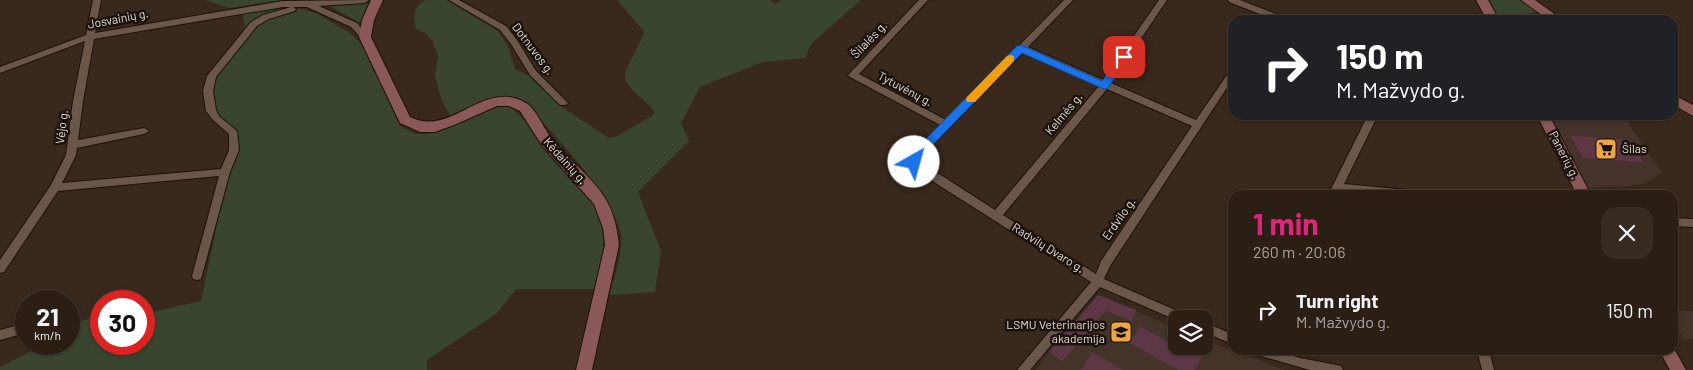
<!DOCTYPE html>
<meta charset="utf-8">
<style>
:root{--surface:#2b1e15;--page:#372b22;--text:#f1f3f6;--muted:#a6a2a0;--line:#473c34;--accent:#db2777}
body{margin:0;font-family:Barlow,sans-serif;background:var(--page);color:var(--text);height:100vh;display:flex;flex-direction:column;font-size:19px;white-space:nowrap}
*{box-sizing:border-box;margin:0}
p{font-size:16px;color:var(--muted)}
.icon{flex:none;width:28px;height:28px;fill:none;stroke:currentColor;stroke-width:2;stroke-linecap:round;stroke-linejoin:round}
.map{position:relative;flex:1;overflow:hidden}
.details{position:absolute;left:1228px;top:190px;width:450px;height:165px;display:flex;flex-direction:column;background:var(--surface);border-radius:15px;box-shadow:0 1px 4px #0004,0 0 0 1px var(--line)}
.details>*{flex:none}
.hud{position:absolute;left:1228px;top:15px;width:450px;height:105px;border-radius:15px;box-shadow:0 1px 4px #0004,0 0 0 1px var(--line);background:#202124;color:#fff;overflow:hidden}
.buttons{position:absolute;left:1168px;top:310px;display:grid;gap:10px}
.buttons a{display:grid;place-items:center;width:45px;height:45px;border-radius:10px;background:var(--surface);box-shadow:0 1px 4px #0004,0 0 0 1px var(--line);font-size:25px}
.speed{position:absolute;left:15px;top:290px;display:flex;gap:10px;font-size:25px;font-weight:700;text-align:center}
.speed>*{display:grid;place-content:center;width:65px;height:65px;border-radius:50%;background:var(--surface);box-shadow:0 1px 4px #0004,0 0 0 1px var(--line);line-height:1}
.speed small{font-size:12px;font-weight:400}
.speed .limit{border:8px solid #d22;background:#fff;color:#111}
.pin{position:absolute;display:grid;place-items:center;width:42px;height:42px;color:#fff;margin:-21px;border-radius:10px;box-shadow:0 2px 8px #0006}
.me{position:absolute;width:55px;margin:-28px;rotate:38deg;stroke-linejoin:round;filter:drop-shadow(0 0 4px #0008)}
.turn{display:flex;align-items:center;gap:18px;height:105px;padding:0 25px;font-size:22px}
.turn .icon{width:65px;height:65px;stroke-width:2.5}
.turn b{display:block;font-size:35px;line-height:42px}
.round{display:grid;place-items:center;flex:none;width:52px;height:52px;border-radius:15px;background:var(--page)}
.head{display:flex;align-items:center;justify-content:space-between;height:85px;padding:0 25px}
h1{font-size:30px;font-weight:700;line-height:38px;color:var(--accent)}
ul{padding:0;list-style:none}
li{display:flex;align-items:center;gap:15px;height:70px;padding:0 25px}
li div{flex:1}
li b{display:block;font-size:19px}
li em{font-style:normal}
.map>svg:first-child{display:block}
.commercial{fill:#44322b}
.education{fill:#433328}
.green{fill:#39452e}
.building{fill:#5e3747}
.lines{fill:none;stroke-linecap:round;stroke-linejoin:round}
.street-casing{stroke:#201006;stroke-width:2}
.secondary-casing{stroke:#201006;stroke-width:2}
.street{fill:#6a574a;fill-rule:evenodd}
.secondary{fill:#8a5858;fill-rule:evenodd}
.route{fill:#1a73e8;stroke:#114b97}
.slow{fill:#f59e0b}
.labels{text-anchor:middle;stroke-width:5;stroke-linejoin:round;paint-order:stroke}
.street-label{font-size:12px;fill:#e5d9d1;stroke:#1a130d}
.poi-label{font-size:12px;fill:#e5d9d1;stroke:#1a130d;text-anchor:start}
</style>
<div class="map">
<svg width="1693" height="370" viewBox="0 0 1693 370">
<rect width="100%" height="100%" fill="#39281c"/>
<path class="commercial" d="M1549,115h73l40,57 -16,11 -17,3 -42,2z"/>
<g class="education">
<path d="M1098,295l78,33v18h28v-6l82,30h-251z"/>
<path d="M1673,311h20v28h-10l-10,-19z"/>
</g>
<g class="green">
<path d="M206,0h77l-54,8z"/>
<path d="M426,0h20l52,31 10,15 7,23 14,7 30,29 50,33 6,-1 37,-21 2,-5c-9,-13 -32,-23 -29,-39l19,-38 -1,-4 -26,-30h153l5,4 7,-4h79l-50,44 -6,14 -42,4 -63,25 -19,36 8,18 -51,51 23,59 -6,41 -46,3c5,-14 14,-45 12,-60 -4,-35 -66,-98 -90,-127 -32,-20 -50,-4 -80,9l-10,-18 -6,-23 3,-20 -6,-16 -7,-7 -9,-4c-3,-13 -3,-23 10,-29z"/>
<path d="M1487,0h35l18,12 -43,6z"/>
<path d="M369,3l-9,20 -30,-17 2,-2z"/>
<path d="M282,9h20l16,5 32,19 14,14 36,79 15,8h13l15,-5 53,-23 15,1 16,16 31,41 36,40 7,15 2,13v22l-6,35h-81l-20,25 -69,46v10h-427v-3l45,-23h24v-17l31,-13h1v30h43v-30l57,-13 26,-125 12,-35 -2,-9 -20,-17 -6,-21 3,-18 32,-39 -3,-24z"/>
</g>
<g class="building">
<path d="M1571,136l58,4 14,22 -60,-4z"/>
<path d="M1098,295l38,15 -5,11 -25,-10 -44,50 -13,-9z"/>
<path d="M1140,326l36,20h12l15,9 -8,15h-17l-48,-27z"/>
<path d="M1092,352l31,18h-42z"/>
</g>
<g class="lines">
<g class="street-casing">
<g id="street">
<path d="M93,0h8l-6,33 188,-32 86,-1 -4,3 -46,3 38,17 11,12 1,2 -1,2h-6l-11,-12 -44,-20h-14l3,2 -1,2 -26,8 -12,7 -41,51 -3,14 3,19 3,6 18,15 2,19 -9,22 -29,107 -4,1 -4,-1 -1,-3 27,-100 -161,15 -54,81 -4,1v-13l51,-75 15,-30 7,-54 12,-60 -85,32v-6l86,-32zM283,7h8l-28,8 -12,7 -44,54 -4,15 3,20 7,9 16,14v16l-8,19 -159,14 14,-28 1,-7 67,-14 5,-3 -5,-3 -66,12 5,-39 11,-62z"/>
<path d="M449,0h10l47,26 11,14 19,31 32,32 -2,2h-6l-30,-30 -19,-31 -11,-14z"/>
<path d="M919,0h9l-69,74 87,46 118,-120h9l-45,47 75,33 56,-80h8l-56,83 85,37 31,-45h5v5l-122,186 -6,13 85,37 1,3h-14v1l-76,-33 -70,83h-13l74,-88 -176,-112 -6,-8 3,-8 28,-29 -90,-48 -2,-2 2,-2zM1023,52l76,34 -104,124 -76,-49 1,-3zM1107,89l85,37 -91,135 -5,13 -93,-59z"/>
<path d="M1228,0h12l46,18 1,2h-12l-46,-18z"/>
<path d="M1368,115h10l-34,69 74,7 4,1 1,3h-44l-39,-4 -2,4h-10z"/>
<path d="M1672,218l21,1v8l-21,-1z"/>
<path d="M1204,322l28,12v10l-28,-12z"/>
<path d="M26,323v10l-26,7v-10z"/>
<path d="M1252,350h22l26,8 37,7 4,1 2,4h-33l-56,-16z"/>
<path d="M1477,350h12l5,20h-12z"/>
</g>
</g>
<g class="secondary-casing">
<g id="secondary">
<path d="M371,0h12l-9,20 -3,17 39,80c37,18 63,-24 100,-20 6,1 17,5 21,10 9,10 14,24 23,35 16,19 38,35 51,56 9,15 12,30 14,47l-27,125h-16l29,-125 -2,-17 -9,-24 -51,-57 -23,-36 -11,-5h-12l-43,19 -19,7h-15l-20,-9 -41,-86 3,-17z"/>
<path d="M1476,0h12l11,20h-12z"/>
<path d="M1521,0h14l28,20h-14z"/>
<path d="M1672,94l21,11v11l-21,-12z"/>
<path d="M1537,115h12l42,80h-14z"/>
<path d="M1672,345l14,25h-16l-11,-20h13z"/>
</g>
</g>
<use href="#street" class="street"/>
<use href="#secondary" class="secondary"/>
</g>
<path class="route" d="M1021,45l81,36 18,-26h7l2,2 -21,31 -4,1 -82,-36 -102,105 -2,7h-8l-2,-3 3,-8 106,-108z"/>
<path class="slow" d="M1010,55l4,1v5l-39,41h-8l-1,-3 1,-2 40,-41z"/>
<defs>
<g id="supermarket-square" transform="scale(1.125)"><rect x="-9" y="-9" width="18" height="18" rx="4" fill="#f1a540" stroke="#1a130d"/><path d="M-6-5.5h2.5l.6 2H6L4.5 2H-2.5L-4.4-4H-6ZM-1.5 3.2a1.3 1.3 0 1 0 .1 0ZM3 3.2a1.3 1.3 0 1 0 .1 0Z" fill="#111"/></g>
<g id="university-square" transform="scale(1.125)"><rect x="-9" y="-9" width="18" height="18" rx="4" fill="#f1a540" stroke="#1a130d"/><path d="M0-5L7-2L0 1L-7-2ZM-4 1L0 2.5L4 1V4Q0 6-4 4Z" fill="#111"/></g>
</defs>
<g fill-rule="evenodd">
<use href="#supermarket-square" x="1606" y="149"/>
<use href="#university-square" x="1121" y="332"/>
</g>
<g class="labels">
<g class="street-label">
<text transform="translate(118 19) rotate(-11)" y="4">Josvainių g.</text>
<text transform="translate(869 40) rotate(-46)" y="4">Šilalės g.</text>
<text transform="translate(533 49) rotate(53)" y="4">Dotnuvos g.</text>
<text transform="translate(905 89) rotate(28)" y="4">Tytuvėnų g.</text>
<text transform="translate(1064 114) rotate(-50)" y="4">Kelmės g.</text>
<text transform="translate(62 127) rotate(-83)" y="4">Vėjo g.</text>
<text transform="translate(1564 155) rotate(63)" y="4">Panerių g.</text>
<text transform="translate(565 161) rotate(48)" y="4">Kėdainių g.</text>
<text transform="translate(1119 219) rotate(-55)" y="4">Erdvilo g.</text>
<text transform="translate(1048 248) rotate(32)" y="4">Radvilų Dvaro g.</text>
</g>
<g class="poi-label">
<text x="1622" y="153">Šilas</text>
<text x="1105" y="329" text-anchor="end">LSMU Veterinarijos<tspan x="1105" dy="14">akademija</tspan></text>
</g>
</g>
</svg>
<div class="buttons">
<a><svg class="icon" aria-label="layers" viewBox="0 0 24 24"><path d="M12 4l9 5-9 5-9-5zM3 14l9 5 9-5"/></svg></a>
</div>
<div class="speed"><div>21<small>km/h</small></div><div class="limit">30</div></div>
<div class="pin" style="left:1124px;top:57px;background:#d93025"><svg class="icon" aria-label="arrive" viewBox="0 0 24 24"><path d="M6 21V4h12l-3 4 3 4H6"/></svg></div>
<svg class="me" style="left:914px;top:162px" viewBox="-20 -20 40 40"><circle r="19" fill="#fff"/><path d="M0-13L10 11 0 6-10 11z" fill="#1a73e8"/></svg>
<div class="hud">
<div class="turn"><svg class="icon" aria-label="right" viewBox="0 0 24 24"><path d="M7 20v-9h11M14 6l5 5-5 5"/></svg><div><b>150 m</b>M. Mažvydo g.</div></div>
</div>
<section class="details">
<div class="head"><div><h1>1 min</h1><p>260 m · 20:06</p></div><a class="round"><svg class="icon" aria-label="close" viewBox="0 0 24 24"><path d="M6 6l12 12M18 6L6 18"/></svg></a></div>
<ul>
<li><svg class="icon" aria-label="right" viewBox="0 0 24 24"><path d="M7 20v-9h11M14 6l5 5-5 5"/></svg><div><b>Turn right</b><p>M. Mažvydo g.</p></div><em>150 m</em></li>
</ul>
</section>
</div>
